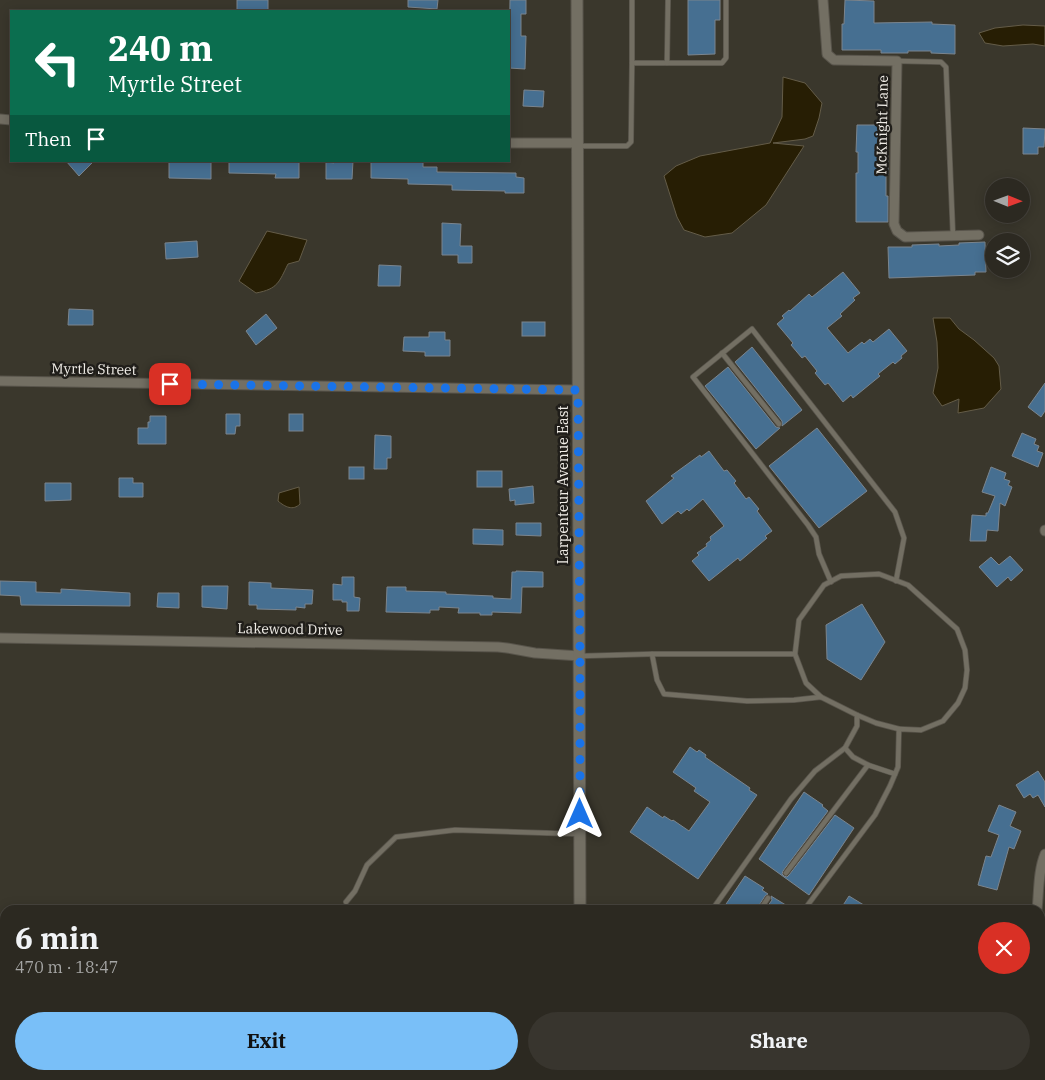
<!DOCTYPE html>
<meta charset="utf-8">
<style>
:root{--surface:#2c2921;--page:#38352e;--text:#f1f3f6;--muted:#a6a6a5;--line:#48453f;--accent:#79bff8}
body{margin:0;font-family:"IBM Plex Serif",serif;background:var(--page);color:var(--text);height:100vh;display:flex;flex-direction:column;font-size:19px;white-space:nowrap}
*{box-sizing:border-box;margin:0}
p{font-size:16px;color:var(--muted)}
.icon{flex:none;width:28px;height:28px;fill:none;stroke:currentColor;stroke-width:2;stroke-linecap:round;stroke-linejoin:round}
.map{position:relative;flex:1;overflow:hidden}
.sheet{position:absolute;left:0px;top:905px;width:1045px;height:175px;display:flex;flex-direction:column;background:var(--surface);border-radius:15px 15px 0 0;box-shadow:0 2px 12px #0003,0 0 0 1px var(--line)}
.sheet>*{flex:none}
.guide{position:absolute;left:10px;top:10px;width:500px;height:152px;border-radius:0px;box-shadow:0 2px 12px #0003,0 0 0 1px var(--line);background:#0b6e4f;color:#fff;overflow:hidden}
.needle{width:32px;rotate:91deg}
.controls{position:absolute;left:985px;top:178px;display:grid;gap:10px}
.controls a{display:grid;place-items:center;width:45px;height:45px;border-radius:50%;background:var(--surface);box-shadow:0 2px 12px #0003,0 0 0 1px var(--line);font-size:25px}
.pin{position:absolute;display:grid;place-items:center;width:42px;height:42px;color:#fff;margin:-21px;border-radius:10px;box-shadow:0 2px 8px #0006}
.me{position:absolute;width:55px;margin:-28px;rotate:0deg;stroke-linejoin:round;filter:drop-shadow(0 0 4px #0008)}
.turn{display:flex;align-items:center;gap:18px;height:105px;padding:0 15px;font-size:22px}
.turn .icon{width:65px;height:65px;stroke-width:2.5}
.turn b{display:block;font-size:35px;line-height:42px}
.then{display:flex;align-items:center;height:48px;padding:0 15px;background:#0003;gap:10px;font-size:19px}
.round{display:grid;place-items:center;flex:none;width:52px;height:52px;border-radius:26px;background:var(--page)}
.headline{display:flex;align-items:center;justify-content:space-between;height:85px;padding:0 15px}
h1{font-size:30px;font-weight:700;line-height:38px}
.action{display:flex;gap:10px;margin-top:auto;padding:10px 15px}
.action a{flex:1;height:58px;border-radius:30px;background:var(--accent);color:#111;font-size:20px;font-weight:700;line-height:58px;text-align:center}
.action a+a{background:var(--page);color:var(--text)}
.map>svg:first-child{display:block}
.water{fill:#271e04;stroke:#645c48}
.building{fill:#466f91;stroke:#7b858e}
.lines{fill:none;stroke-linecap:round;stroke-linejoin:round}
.service-casing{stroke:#58544b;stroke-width:6}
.minor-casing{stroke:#58544b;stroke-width:11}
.tertiary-casing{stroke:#58544b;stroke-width:13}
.service{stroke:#736f63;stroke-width:4.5}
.minor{stroke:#736f63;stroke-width:9}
.tertiary{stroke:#736f63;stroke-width:11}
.route{stroke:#1a73e8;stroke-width:9;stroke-dasharray:0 16.2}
.labels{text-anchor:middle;stroke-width:5;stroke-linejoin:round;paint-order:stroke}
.street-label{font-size:14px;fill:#f1eee8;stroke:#201e1a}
</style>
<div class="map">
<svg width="1045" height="1080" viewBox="0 0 1045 1080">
<rect width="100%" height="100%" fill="#3a372c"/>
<g class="water">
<path d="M1023,25l22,1v20l-12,-2 -30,2 -18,-3 -6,-10 16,-5z"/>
<path d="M783,77l22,6 17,20 -3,15 -6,18 -8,3 -32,4 31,3 -38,59 -34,28 -27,4 -21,-7 -7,-13 -13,-41 12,-10 24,-10 70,-13 12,-26z"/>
<path d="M267,231l40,9 -8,21 -11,3c-9,18 -10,25 -32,29l-17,-12z"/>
<path d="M933,318h17l9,11 15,11 20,18 5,8 2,23 -17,19 -26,5 1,-14 -17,7 -9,-13 5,-25 -1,-26z"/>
<path d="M299,487l1,17c-7,7 -15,3 -22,-3l1,-8z"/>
<path d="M678,1075h54l-1,5h-58z"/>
<path d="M870,1075h75l1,5h-78z"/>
</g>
<g class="building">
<path d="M237,0h31v11l-31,-1z"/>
<path d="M408,0h30l-1,9 -29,-2z"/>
<path d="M510,0h16v14h-5v22h5l-1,33 -16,-1z"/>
<path d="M688,0h32v20h-5v34l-27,1z"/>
<path d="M845,0l29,1v22l58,-1v2l23,1v29l-24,-1v-2h-23v2h-27v-3h-39v-26h2z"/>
<path d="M524,90l20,1 -1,16 -20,-1z"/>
<path d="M857,125h29v24h2v26h-2v21h2v26h-32v-49h2v-21h-2z"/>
<path d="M1023,128l22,1 -1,18h-6v7h-15z"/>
<path d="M66,161h28l-15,15z"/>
<path d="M169,161h42v18l-42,-1z"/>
<path d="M229,161h70v17h-24l1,-4 -47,-1z"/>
<path d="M334,161h19l-1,18h-26v-17l8,1z"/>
<path d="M371,161h52v6h14v5l79,1v4l8,1v15h-19v-2l-53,-1v-5l-44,-1v-5l-37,-1z"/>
<path d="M442,223l19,1 -1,22h12v17h-14v-8h-16z"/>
<path d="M197,241l1,16 -32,2 -1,-16z"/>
<path d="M985,242l1,30h-11v3l-86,3 -1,-31h24v-2l27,-1v2l20,-1v-2z"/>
<path d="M379,265l22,1 -1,20h-22z"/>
<path d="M843,272l17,21 -7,5 2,2 -15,14 2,2 -15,12 21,25 14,-11 2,2 6,-5 3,3 16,-13 18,22 -6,5 1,2 -7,6 -2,-2 -15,12 2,2 -27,22 -2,-3 -8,7 -15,-19 -3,2 -10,-12 2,-2 -12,-15 -3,2 -11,-13 2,-2 -16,-19 7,-6 -2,-2 7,-6 1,1 19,-17 3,3z"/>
<path d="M69,309l24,1v15h-25z"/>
<path d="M266,314l11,14 -21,17 -10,-14z"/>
<rect x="522" y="322" width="23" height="14"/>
<path d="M429,332h16v8h5v16h-25v-4l-22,-1 1,-14h25z"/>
<path d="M752,347l50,63 -20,16v-5l-47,-59z"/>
<path d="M728,367l48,60 4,1 -24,21 -51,-63z"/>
<path d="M1045,383v28l-4,6 -13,-10z"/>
<path d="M226,414h14v12h-4l-1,8h-9z"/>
<rect x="289" y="414" width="14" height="17"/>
<path d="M150,416h16v28h-28v-16h10v-6h2z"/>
<path d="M817,428l50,63 -48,37 -50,-62z"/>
<path d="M1022,433l14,6 -2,5 5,2 -2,5 6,2 -5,14 -26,-11z"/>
<path d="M375,435l16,1v22h-4v11h-13z"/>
<path d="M709,451l15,20 3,-1 9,11 -2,2 12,16 3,-2 10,12 -2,2 15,20 -7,5 2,2 -27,23 -2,-3 -29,23 -17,-20 7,-6 -2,-2 10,-7 -1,-2 5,-4 -1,-3 14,-11 -21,-27 -14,12 -2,-2 -6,5 -3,-3 -16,13 -16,-23 28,-23 -3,-2 29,-21 1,2z"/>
<rect x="349" y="467" width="15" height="12"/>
<path d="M991,467l15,6 -2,6 6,2 -2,4 4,2 -7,19 -5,-3 -2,28 -11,-1 -1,11h-16l2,-26 14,1v-3h2l7,-17 -13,-4z"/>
<rect x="477" y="471" width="25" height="16"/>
<path d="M119,478h14v5h10v14h-24z"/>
<path d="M45,483h26v17l-26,1z"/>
<path d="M533,486l1,17 -19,2v-5l-5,1 -1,-12z"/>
<path d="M516,523h25v13l-25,-1z"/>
<path d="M473,529l30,1v15l-30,-1z"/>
<path d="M1010,556l13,14 -12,11 -3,-4 -11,10 -18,-20 12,-10 8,8z"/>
<path d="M516,571l27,1v15h-21l-1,26 -29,-1v3h-12v-2h-22l1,-5 -20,-1v3h-9v3l-44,-1 1,-25h19v4l40,1v2l47,2v2l18,1 1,-27h4z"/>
<path d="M342,577h12v20l6,1 -1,13h-12v-9h-5v-2h-9v-16l9,1z"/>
<path d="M0,581l36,1v10l25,1v-4l69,4v13l-109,-1 -1,-9 -20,-1z"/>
<path d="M249,582l22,1v5l42,2 -1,14h-7v4l-9,-1v3l-39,-1v-4h-8z"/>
<path d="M202,586h26l-1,23 -25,-2z"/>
<path d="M158,593h21v15l-22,-1z"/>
<path d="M862,604l23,38 -24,38 -34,-21 -1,-34z"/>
<path d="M690,747l7,5 2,-2 7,5 -1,2 45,31 -1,2 8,5 -59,84 -68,-47 17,-25 16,11 1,-2 8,5 1,-1 16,11 21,-29 -16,-11 2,-3 -23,-16z"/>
<path d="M1038,771l7,11v25l-7,-12 -5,3 -3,-4 -6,4 -8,-13z"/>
<path d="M804,792l19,13 -1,1 6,5 -45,60 -1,3 2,2 3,1 2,-2 46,-60 19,13 -45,67 -50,-36z"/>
<path d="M999,805l17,7 -6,14 11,5 -7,18 -5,-2 -12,43 -19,-5 8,-29 5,1 8,-22 -11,-4z"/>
<path d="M745,876l19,12 -2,2 6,4 -3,2 -9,14h-34z"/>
<path d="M771,896l23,14h-29l7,-10z"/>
<path d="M849,896l23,14h-32z"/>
</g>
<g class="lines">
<g class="service-casing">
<g id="service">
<path d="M632,0v63h90l4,-5v-58"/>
<path d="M897,61l44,1 5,5 7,169"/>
<path d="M667,63l1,-63"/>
<path d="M579,146h48l4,-4 1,-79"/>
<path d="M722,353l57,71"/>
<path d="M831,582l-12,-28 -3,-17 -8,-12 -115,-148 59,-48 143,183 9,26 -8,43"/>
<path d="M652,654l5,26 7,14 83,7 47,-1 27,-3 36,18v11l-12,22 -30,23 -24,28 -79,111"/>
<path d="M795,654l11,29 15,14"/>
<path d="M581,656l71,-2h143l4,-34 25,-35 17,-9 38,-2 29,11 49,44 8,21 2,20 -2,18 -7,15 -15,18 -22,9 -22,-1 -1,38 -8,19 -15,29 -71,95"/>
<path d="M857,715l19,8 23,6"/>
<path d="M845,748l8,9 15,8 27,9"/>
<path d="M786,873l82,-108"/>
<path d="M346,902l9,-11 12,-26 29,-28 59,-7 123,4"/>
<path d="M760,910l8,-12"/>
</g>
</g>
<g class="minor-casing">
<g id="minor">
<path d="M823,0l4,54 7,6 63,1 -3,163 3,7 8,6 74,-2"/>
<path d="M0,119l11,1"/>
<path d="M509,143h68"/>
<path d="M0,381l578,9"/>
<path d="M1045,531v-1"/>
<path d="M0,638l498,9 9,1 28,5 45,3"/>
<path d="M1037,910c2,-18 1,-39 8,-56"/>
</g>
</g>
<g class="tertiary-casing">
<g id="tertiary">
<path d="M577,0l3,910"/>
<path d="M579,1080v-5"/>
</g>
</g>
<use href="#service" class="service"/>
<use href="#minor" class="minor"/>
<use href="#tertiary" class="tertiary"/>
</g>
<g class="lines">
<path class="route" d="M170,384l408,6 2,266v158"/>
</g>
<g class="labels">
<g class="street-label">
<text transform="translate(882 125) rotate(-89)" y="5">McKnight Lane</text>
<text transform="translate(94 369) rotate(1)" y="5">Myrtle Street</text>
<text transform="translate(563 485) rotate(-90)" y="5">Larpenteur Avenue East</text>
<text transform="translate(290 629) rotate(1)" y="5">Lakewood Drive</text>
</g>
</g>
</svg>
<div class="controls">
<a><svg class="needle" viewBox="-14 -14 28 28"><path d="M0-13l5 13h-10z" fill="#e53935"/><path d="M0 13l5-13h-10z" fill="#a6a6a5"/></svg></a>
<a><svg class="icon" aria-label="layers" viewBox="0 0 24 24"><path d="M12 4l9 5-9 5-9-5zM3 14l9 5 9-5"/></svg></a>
</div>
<div class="pin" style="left:170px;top:384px;background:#d93025"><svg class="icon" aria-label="arrive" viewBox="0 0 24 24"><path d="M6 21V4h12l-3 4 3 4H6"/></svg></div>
<svg class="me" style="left:580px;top:814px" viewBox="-20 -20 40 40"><path d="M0-17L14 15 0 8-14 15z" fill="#1a73e8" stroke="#fff" stroke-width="4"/></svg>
<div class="guide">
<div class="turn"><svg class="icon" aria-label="left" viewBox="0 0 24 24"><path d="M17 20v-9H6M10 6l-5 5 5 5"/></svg><div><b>240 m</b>Myrtle Street</div></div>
<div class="then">Then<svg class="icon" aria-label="arrive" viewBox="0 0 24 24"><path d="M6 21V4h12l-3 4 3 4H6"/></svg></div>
</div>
<section class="sheet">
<div class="headline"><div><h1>6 min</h1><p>470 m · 18:47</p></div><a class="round" style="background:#d93025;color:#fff"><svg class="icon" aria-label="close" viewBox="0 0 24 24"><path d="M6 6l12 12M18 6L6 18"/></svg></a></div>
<div class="action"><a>Exit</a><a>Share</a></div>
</section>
</div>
